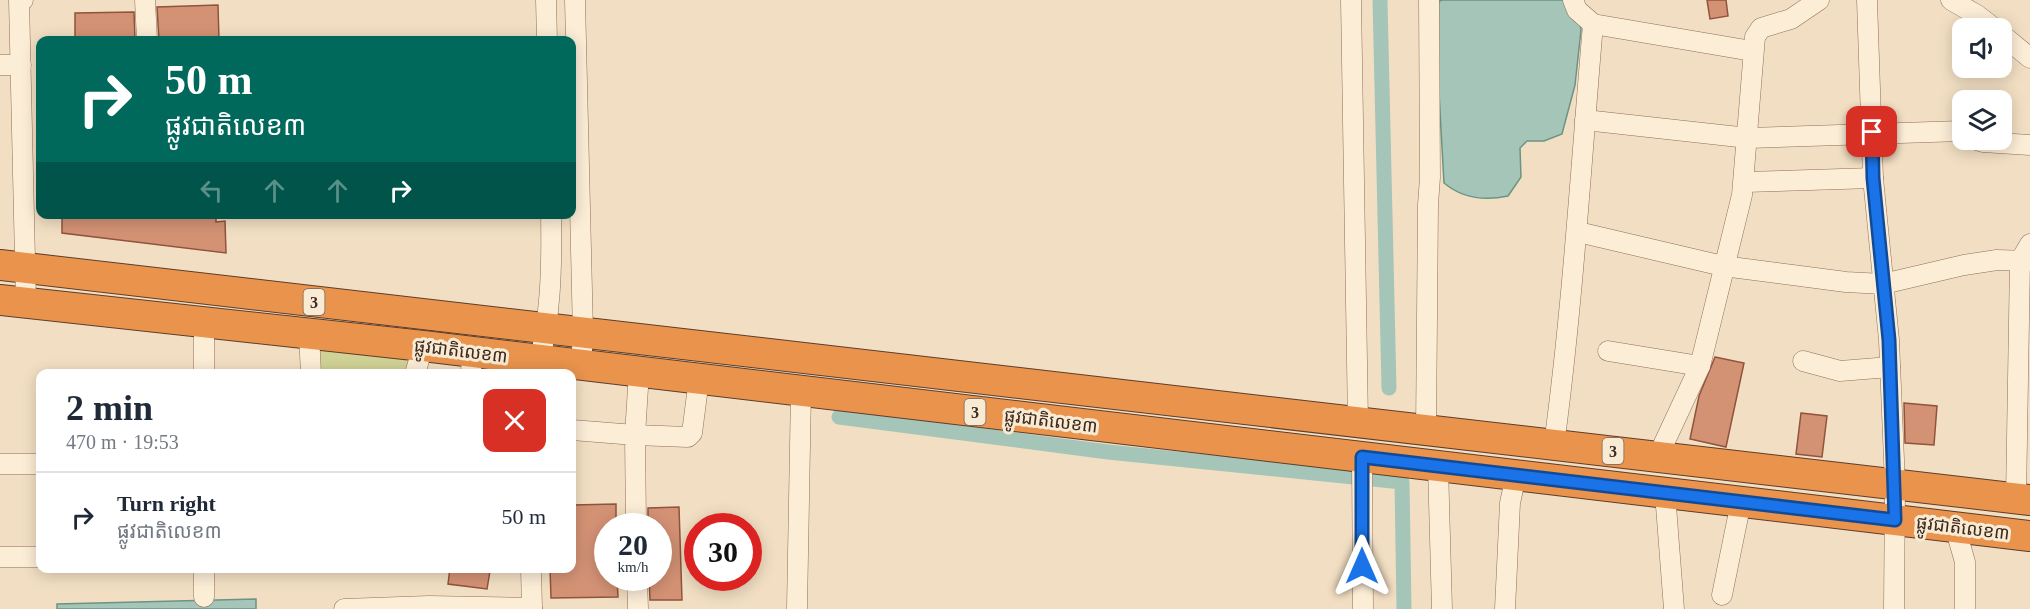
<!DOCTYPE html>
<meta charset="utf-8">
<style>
:root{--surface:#fff;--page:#f2f2f3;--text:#1f2937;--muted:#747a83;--line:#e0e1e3}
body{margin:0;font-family:"Times New Roman","Noto Sans Khmer",serif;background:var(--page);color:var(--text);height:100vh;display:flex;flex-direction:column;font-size:22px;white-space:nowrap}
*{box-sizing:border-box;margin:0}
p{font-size:20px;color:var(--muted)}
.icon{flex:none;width:33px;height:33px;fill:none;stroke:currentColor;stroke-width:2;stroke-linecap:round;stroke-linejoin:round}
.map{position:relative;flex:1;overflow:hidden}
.drawer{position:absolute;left:36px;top:369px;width:540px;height:204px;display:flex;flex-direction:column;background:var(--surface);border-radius:12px;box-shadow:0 3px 15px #0003}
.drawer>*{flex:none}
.guide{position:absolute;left:36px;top:36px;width:540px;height:183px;border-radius:12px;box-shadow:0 3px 15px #0003;background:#00695c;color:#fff;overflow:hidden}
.tools{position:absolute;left:1952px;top:18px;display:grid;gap:12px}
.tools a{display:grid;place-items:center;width:60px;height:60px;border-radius:12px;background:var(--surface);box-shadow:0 3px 15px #0003;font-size:30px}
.speed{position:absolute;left:594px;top:513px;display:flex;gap:12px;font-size:30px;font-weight:700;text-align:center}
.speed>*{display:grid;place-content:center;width:78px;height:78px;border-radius:50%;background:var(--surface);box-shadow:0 3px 15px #0003;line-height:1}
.speed small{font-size:15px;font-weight:400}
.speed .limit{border:9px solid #d22;background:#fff;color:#111}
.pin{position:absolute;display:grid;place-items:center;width:51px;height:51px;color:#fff;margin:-26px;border-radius:12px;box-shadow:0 3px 9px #0006}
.me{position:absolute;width:66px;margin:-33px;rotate:0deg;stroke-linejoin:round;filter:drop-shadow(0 0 4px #0008)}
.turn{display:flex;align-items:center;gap:21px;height:126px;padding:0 30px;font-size:27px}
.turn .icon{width:78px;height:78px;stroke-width:2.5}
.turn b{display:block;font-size:42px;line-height:51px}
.lanes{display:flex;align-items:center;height:57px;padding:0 30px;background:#0003;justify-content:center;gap:30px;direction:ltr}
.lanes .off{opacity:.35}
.round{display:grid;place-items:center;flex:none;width:63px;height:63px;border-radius:12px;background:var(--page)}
.headline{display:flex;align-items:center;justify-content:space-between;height:102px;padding:0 30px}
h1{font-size:36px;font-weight:700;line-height:45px}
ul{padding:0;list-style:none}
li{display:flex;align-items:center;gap:18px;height:90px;padding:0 30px;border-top:2px solid var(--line)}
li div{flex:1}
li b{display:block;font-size:22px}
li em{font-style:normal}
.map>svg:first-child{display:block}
.green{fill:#d1d295}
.water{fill:#a5c5b8;stroke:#6b9485;stroke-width:1.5}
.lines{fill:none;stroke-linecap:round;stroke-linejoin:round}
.canal{stroke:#a5c5b8;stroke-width:15}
.building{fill:#d49275;stroke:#90533b;stroke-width:1.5}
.minor-casing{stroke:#8e6f58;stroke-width:21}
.highway-casing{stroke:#5c3d2c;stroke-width:32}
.minor{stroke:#fcedd7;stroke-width:20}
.highway{stroke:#e9934c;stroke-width:30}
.route-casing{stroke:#114b97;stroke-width:15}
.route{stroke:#1a73e8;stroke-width:10}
.labels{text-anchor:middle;stroke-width:6;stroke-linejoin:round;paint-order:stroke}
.shield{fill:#f9ead3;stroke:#756354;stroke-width:1.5}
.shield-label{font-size:16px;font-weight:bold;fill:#3d291d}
.street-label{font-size:18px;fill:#3d291d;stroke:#f9ead3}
</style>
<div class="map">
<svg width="2030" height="609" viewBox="0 0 2030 609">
<rect width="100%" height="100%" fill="#f2dfc3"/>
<path class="green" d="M317,348l88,10 3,6 -5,9h-81z"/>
<g class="water">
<path d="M1442,0h126l12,22 1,8 -6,55 -13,49 -18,7h-17l-7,7 1,29 -13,19c-23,5 -46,2 -64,-13l-10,-179z"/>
<path d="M256,599v10h-199v-5z"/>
</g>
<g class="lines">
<g class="canal">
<path d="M1380,0l9,388"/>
<path d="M839,417l269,35 294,30 2,127"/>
</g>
</g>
<g class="building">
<path d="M1707,0h19l2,16 -18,3z"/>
<path d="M218,5l1,35h-60l-2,-33z"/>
<path d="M134,12l1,28h-60v-27z"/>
<path d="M62,214h154v8l9,-1 1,32 -164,-20z"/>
<path d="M1715,357l29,6 -18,84 -36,-8 9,-43z"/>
<path d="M1904,403l33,3 -3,39 -29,-2z"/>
<path d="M1801,413l26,3 -5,41 -26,-3z"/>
<path d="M616,504v22h-8v52h9l1,19 -67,1 -1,-30h22v-63z"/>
<path d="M679,507l3,93h-32l-1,-22h9v-52h-10v-18z"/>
<path d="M450,568l40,3 -3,18 -39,-5z"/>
</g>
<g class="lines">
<g class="minor-casing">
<g id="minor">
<path d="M23,0h-4l7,303"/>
<path d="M145,0l2,40"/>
<path d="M546,0l1,40"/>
<path d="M575,0l8,333 -2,33"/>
<path d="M1351,0l7,422"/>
<path d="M1573,0l4,10 16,14 159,27"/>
<path d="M1867,0l6,178 16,162 6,144 -1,125"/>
<path d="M1951,0l26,15 17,13"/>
<path d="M2001,34l29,24"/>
<path d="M0,65h21"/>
<path d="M1585,120l163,18 214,-7"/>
<path d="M1977,140l6,2 47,3"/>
<path d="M1745,182l128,-4"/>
<path d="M1578,232l145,34 123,16 37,2 81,-19 33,-5 33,1"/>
<path d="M309,334l2,40"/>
<path d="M1608,351l92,15"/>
<path d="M1803,361l37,10 50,-4"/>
<path d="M537,371c14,-52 15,-103 14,-157"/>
<path d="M639,372l-4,63 53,2 4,-4 7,-54"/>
<path d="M204,374v-51"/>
<path d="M415,374l8,-28"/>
<path d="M471,374l1,-22"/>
<path d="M572,430l63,5 1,91"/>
<path d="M1426,430l2,-225 2,-28 -1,-177"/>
<path d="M1554,445c19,-142 27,-280 39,-421"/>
<path d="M1658,456l42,-90 42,-171 13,-158 6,-9 30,-9 28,-19"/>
<path d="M1362,457l1,152"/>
<path d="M0,464h40"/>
<path d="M1438,466l4,143"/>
<path d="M1665,493l9,116"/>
<path d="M2016,498l4,-237 10,-17"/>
<path d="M1955,527l10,35v47"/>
<path d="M0,557h40"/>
<path d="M204,568v29"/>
<path d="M531,568l1,41"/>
<path d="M637,578l1,31"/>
<path d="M1722,595l19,-93"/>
<path d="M344,609l85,-3 103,2"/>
<path d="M797,609l4,-218"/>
<path d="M1505,609l5,-106 6,-28"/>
</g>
</g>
<g class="highway-casing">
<g id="highway">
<path d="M0,265l2030,235"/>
<path d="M0,300l423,46 1607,190"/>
</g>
</g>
<use href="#minor" class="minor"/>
<use href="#highway" class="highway"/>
</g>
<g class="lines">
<g class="route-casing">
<path id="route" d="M1362,566v-109l533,63 -6,-180 -16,-162 -1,-46"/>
</g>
<use href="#route" class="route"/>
</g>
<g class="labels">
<g class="shield">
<rect x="303.5" y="289" width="21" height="26" rx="4.5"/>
<rect x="964.5" y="399" width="21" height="26" rx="4.5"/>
<rect x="1602.5" y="438" width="21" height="26" rx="4.5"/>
</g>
<g class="shield-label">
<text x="314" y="308">3</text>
<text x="975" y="418">3</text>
<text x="1613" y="457">3</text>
</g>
<g class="street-label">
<text transform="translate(461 351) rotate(7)" y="6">ផ្លូវជាតិលេខ៣</text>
<text transform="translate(1051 421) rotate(7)" y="6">ផ្លូវជាតិលេខ៣</text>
<text transform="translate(1963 528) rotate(7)" y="6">ផ្លូវជាតិលេខ៣</text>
</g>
</g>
</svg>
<div class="tools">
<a><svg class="icon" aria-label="sound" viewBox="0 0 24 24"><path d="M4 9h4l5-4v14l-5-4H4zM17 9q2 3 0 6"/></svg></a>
<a><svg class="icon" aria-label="layers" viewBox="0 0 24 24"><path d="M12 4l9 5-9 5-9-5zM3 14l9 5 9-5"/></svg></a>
</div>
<div class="speed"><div>20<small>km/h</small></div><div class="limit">30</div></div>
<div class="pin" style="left:1872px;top:132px;background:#d93025"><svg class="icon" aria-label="arrive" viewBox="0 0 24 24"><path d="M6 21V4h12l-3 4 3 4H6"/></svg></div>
<svg class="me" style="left:1362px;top:566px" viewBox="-20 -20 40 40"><path d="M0-17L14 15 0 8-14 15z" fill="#1a73e8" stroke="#fff" stroke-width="4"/></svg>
<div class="guide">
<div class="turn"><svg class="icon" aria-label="right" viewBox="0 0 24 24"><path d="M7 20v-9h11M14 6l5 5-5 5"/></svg><div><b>50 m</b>ផ្លូវជាតិលេខ៣</div></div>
<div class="lanes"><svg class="icon off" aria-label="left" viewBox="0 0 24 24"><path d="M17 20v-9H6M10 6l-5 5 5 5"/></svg><svg class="icon off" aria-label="ahead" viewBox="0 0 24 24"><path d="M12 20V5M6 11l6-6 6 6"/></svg><svg class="icon off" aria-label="ahead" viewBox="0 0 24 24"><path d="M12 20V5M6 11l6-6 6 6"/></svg><svg class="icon" aria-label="right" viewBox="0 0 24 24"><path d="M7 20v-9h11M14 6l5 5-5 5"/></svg></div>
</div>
<section class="drawer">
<div class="headline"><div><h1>2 min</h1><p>470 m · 19:53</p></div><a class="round" style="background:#d93025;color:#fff"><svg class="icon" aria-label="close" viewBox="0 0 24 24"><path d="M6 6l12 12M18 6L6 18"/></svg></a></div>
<ul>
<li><svg class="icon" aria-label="right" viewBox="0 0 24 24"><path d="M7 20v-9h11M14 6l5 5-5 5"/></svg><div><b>Turn right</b><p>ផ្លូវជាតិលេខ៣</p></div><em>50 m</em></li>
</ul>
</section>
</div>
